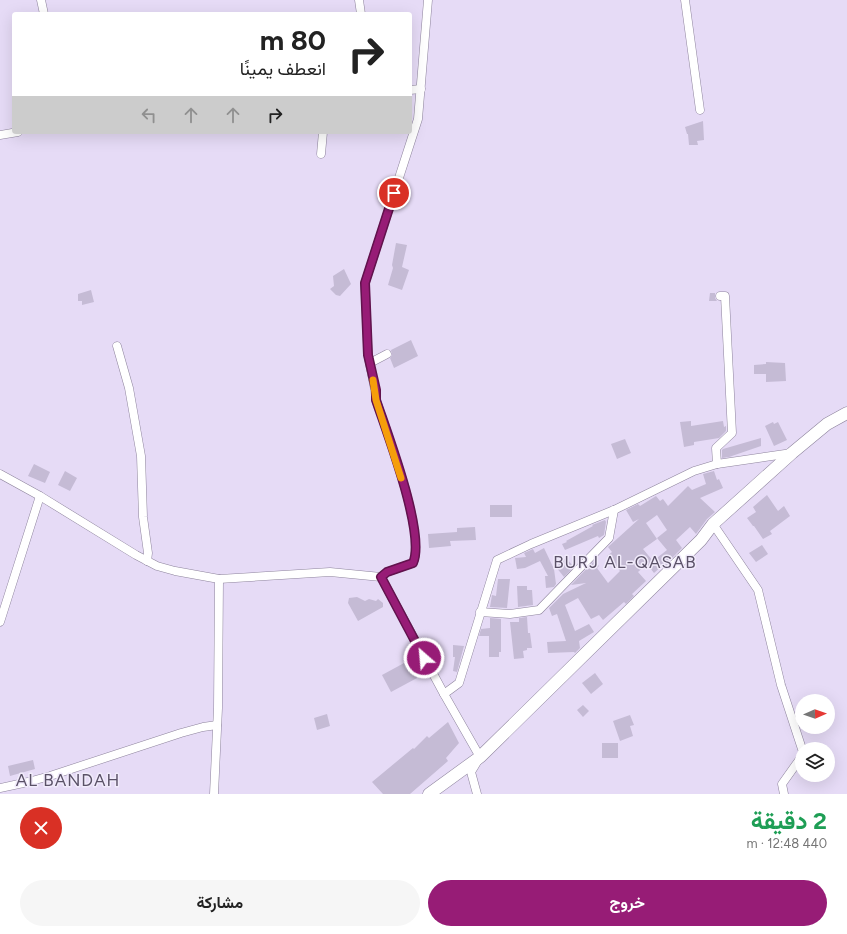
<!DOCTYPE html>
<html lang="ar">
<meta charset="utf-8">
<style>
:root{--surface:#fff;--page:#f6f6f6;--text:#222;--muted:#767676;--accent:#971c76}
body{margin:0;font-family:Figtree,Vazirmatn,sans-serif;background:var(--page);color:var(--text);direction:rtl;height:100vh;display:flex;flex-direction:column;font-size:15px;white-space:nowrap}
*{box-sizing:border-box;margin:0}
p{font-size:13px;color:var(--muted)}
.icon{flex:none;width:22px;height:22px;fill:none;stroke:currentColor;stroke-width:2;stroke-linecap:round;stroke-linejoin:round}
.map{position:relative;height:794px;overflow:hidden;direction:ltr}
.side{display:flex;flex-direction:column;background:var(--surface);flex:1}
.side>*{flex:none}
.hud{position:absolute;left:12px;top:12px;width:400px;height:122px;border-radius:4px;box-shadow:0 4px 16px #0002;direction:rtl;background:#fff;color:var(--text);overflow:hidden}
.needle{width:26px;rotate:88deg}
.controls{position:absolute;left:795px;top:694px;display:grid;gap:8px}
.controls a{display:grid;place-items:center;width:40px;height:40px;border-radius:50%;background:var(--surface);box-shadow:0 4px 16px #0002;font-size:20px}
.pin{position:absolute;display:grid;place-items:center;width:34px;height:34px;color:#fff;margin:-17px;border:2px solid #fff;border-radius:50%;box-shadow:0 1px 4px #0007}
.me{position:absolute;width:44px;margin:-22px;rotate:333deg;stroke-linejoin:round;filter:drop-shadow(0 0 3px #0008)}
.turn{display:flex;align-items:center;gap:14px;height:84px;padding:0 20px;font-size:18px}
.turn .icon{width:52px;height:52px;stroke-width:2.5}
.turn b{display:block;font-size:28px;line-height:34px}
.lanes{display:flex;align-items:center;height:38px;padding:0 20px;background:#0003;justify-content:center;gap:20px;direction:ltr}
.lanes .off{opacity:.35}
.round{display:grid;place-items:center;flex:none;width:42px;height:42px;border-radius:21px;background:var(--page)}
.head{display:flex;align-items:center;justify-content:space-between;height:68px;padding:0 20px}
h1{font-size:24px;font-weight:700;line-height:30px;color:#1e9e55}
.primary-button{display:flex;gap:8px;margin-top:auto;padding:8px 20px}
.primary-button a{flex:1;height:46px;border-radius:24px;background:var(--accent);color:#fff;font-size:16px;font-weight:700;line-height:46px;text-align:center}
.primary-button a+a{background:var(--page);color:var(--text)}
.map>svg:first-child{display:block}
.building{fill:#c5bbd5;fill-rule:evenodd}
.lines{fill:none;stroke-linecap:round;stroke-linejoin:round}
.street-casing{stroke:#8e849d;stroke-width:9}
.secondary-casing{stroke:#8e849d;stroke-width:13}
.street{stroke:#fff;stroke-width:8}
.secondary{stroke:#fff;stroke-width:12}
.route-casing{stroke:#62124d;stroke-width:10}
.route{stroke:#971c76;stroke-width:7}
.slow{stroke:#f59e0b;stroke-width:7}
.labels{text-anchor:middle;stroke-width:3;stroke-linejoin:round;paint-order:stroke}
.quarter-label{font-size:17px;letter-spacing:1px;fill:#5a5167;stroke:#f1ebfb}
</style>
<div class="map">
<svg width="847" height="794" viewBox="0 0 847 794">
<rect width="100%" height="100%" fill="#e6dbf6"/>
<g class="building">
<path d="M703,121l1,19 -7,1 1,4h-9l-1,-11h-1l-2,-7z"/>
<path d="M396,243l11,2 -5,22 7,3 -7,20 -14,-5 5,-17 -1,-3z"/>
<path d="M344,269l7,15 -11,12 -4,-1 -6,-6 4,-3 -1,-10z"/>
<path d="M91,290l3,12 -12,3v-4h-4v-7z"/>
<path d="M710,293h5v5l2,3h-8z"/>
<path d="M411,340l7,16 -24,12 -4,-10 2,-3 -1,-5z"/>
<path d="M766,362l19,1 1,18 -20,1v-8h-12v-9l12,-1z"/>
<path d="M691,421v5l32,-5 1,6 2,-1v5l-7,7 -25,4v3l-10,2 -4,-25z"/>
<path d="M773,422l1,2 4,-2 9,18 -13,6 -9,-20z"/>
<path d="M761,438v8l-32,11 -7,1v-8l1,-1z"/>
<path d="M625,439l6,14 -14,6 -6,-15z"/>
<path d="M34,464l16,8 -5,11 -17,-7z"/>
<path d="M65,471l12,7 -7,13 -12,-6z"/>
<path d="M714,471l3,9 2,-1 4,9 -23,10 15,14 -8,7 -11,15 -6,-7 -14,13 6,8 -18,18 -1,-1 -9,8 -7,-9 -9,8 8,9 -14,13 2,2 -8,8 -2,-2 -21,18 -4,-5 -8,4 -13,-21 -13,7 10,26 14,-7 5,8 -15,9 1,7 -5,5 -1,-1 -26,1 -1,-11 19,-1 -9,-27 -5,2 -3,-8 14,-14 23,-11 -15,2 23,-24 5,5 -2,2 11,15 12,-12 -13,-15 5,-4 -4,-5 31,-28 -6,3 -7,-12 12,-6 2,2 16,-10 4,5 3,-2 5,7 20,-20 4,4 14,-6 -3,-10zM657,515l10,15 -10,8 10,12 -14,11 -10,-12 14,-10 -11,-16z"/>
<path d="M767,495l11,16 6,-5 6,10 -20,15 2,3 -9,5 -9,-13h-1l-6,-8 9,-6 -3,-5z"/>
<rect x="490" y="505" width="22" height="12"/>
<path d="M605,520l1,2 -2,13 -5,3 -1,-2 -33,14 -3,-6 5,-2 -1,-1 27,-15 -1,-1z"/>
<path d="M475,527l1,13 -26,1 1,5 -22,2 -1,-14 29,-2v-4z"/>
<path d="M762,545l6,9 -12,8 -7,-9z"/>
<path d="M544,548l10,21 2,15 -2,3 -8,1 -1,-12h3l-8,-15 -15,7 -8,1 -2,-11 11,-1 -2,-4 9,-4 2,4z"/>
<path d="M566,558l8,9 -10,10 -8,-10z"/>
<path d="M498,579h12l-3,29 -17,-1 2,-12 4,1z"/>
<path d="M517,586h10v4h5l1,15 -15,2z"/>
<path d="M357,597l8,4 4,-2 7,2 2,-2 5,4v4l-25,14 -10,-18 1,-5z"/>
<path d="M527,617l1,16h2l2,15h-5v2l-4,1 1,7 -10,1 -4,-37h9v-4z"/>
<path d="M490,618l11,1v33h-2v5h-10v-21h-10l2,-7 9,-1z"/>
<path d="M453,645l11,1 -7,26 -4,-1 2,-14h-2z"/>
<path d="M406,662h3l8,16 -26,14 -9,-17z"/>
<path d="M595,673l8,11 -12,10 -9,-11z"/>
<path d="M583,705l6,6 -6,6 -6,-7z"/>
<path d="M327,714l3,12 -13,4 -3,-12z"/>
<path d="M630,715l4,10 -4,1 3,10 -13,5 -7,-20z"/>
<path d="M448,722l11,21 -13,15 2,3 -38,33h-27l-11,-12 41,-34 1,1 13,-13 2,2z"/>
<rect x="602" y="743" width="16" height="15"/>
<path d="M33,760l2,9 -25,7 -2,-10z"/>
</g>
<g class="lines">
<g class="street-casing">
<g id="street">
<path d="M41,0l3,14"/>
<path d="M359,0l2,14"/>
<path d="M685,0l15,110"/>
<path d="M410,90l11,-1"/>
<path d="M0,135l18,-3"/>
<path d="M321,154l2,-22"/>
<path d="M117,346l12,42 12,68 2,61 5,36 -1,8"/>
<path d="M370,363l17,-9"/>
<path d="M717,464l-1,-16 16,-15 -7,-137h-5"/>
<path d="M0,474l40,22 96,59 21,11 18,5 44,8 111,-7 51,5 63,117"/>
<path d="M713,524l45,66 23,95 21,64"/>
<path d="M381,577l6,-5 26,-9c13,-29 -26,-130 -37,-163l-1,-10 -7,-35 -3,-72 53,-164 10,-119"/>
<path d="M480,612l30,2 29,-4 70,-72 5,-28"/>
<path d="M0,622l40,-126"/>
<path d="M0,788l28,-6 22,-6 131,-43 22,-6 14,-2"/>
<path d="M214,794l4,-86 1,-129"/>
<path d="M477,794l-6,-22 9,-15 -36,-63 15,-11 38,-123 34,-16 83,-34 80,-39 23,-7 75,-11"/>
<path d="M784,794l-2,-10 20,-28"/>
</g>
</g>
<g class="secondary-casing">
<path id="secondary" d="M429,794l51,-37 221,-217 12,-16 79,-71 35,-29 20,-11"/>
</g>
<use href="#street" class="street"/>
<use href="#secondary" class="secondary"/>
</g>
<g class="lines">
<g class="route-casing">
<path id="route" d="M394,193l-29,90 3,72 8,35v10c11,33 50,134 37,163l-26,9 -6,5 43,81"/>
</g>
<use href="#route" class="route"/>
<path class="slow" d="M373,380l3,20 25,78"/>
</g>
<g class="labels">
<g class="quarter-label">
<text x="625" y="568">BURJ AL-QASAB</text>
<text x="68" y="786">AL BANDAH</text>
</g>
</g>
</svg>
<div class="controls">
<a><svg class="needle" viewBox="-14 -14 28 28"><path d="M0-13l5 13h-10z" fill="#e53935"/><path d="M0 13l5-13h-10z" fill="#767676"/></svg></a>
<a><svg class="icon" aria-label="layers" viewBox="0 0 24 24"><path d="M12 4l9 5-9 5-9-5zM3 14l9 5 9-5"/></svg></a>
</div>
<div class="pin" style="left:394px;top:193px;background:#d93025"><svg class="icon" aria-label="arrive" viewBox="0 0 24 24"><path d="M6 21V4h12l-3 4 3 4H6"/></svg></div>
<svg class="me" style="left:424px;top:658px" viewBox="-20 -20 40 40"><circle r="17" fill="#971c76" stroke="#fff" stroke-width="3"/><path d="M0-11L8 9 0 5-8 9z" fill="#fff"/></svg>
<div class="hud">
<div class="turn"><svg class="icon" aria-label="right" viewBox="0 0 24 24"><path d="M7 20v-9h11M14 6l5 5-5 5"/></svg><div><b>80 m</b>انعطف يمينًا</div></div>
<div class="lanes"><svg class="icon off" aria-label="left" viewBox="0 0 24 24"><path d="M17 20v-9H6M10 6l-5 5 5 5"/></svg><svg class="icon off" aria-label="ahead" viewBox="0 0 24 24"><path d="M12 20V5M6 11l6-6 6 6"/></svg><svg class="icon off" aria-label="ahead" viewBox="0 0 24 24"><path d="M12 20V5M6 11l6-6 6 6"/></svg><svg class="icon" aria-label="right" viewBox="0 0 24 24"><path d="M7 20v-9h11M14 6l5 5-5 5"/></svg></div>
</div>
</div>
<section class="side">
<div class="head"><div><h1>2 دقيقة</h1><p>440 m · 12:48</p></div><a class="round" style="background:#d93025;color:#fff"><svg class="icon" aria-label="close" viewBox="0 0 24 24"><path d="M6 6l12 12M18 6L6 18"/></svg></a></div>
<div class="primary-button"><a>خروج</a><a>مشاركة</a></div>
</section>
